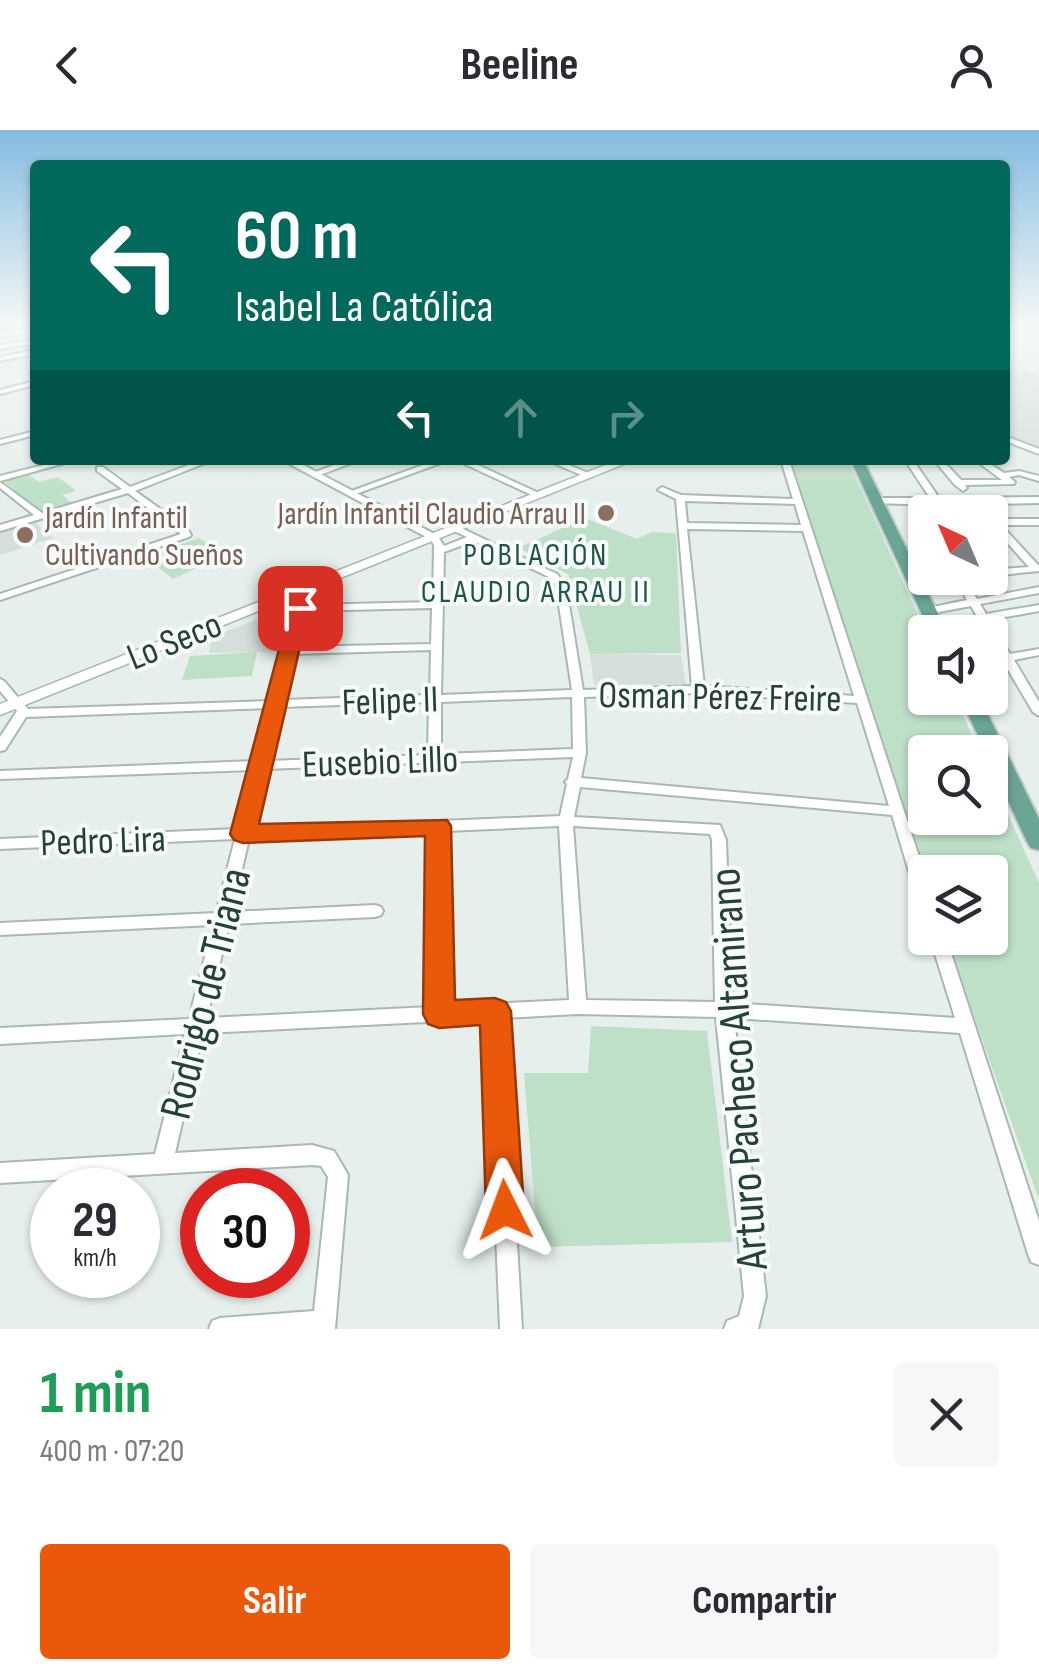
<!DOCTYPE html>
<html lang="es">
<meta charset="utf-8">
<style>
:root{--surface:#fff;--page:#f7f7f7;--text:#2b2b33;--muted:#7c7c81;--accent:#ea580c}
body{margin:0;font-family:"Sofia Sans Condensed",sans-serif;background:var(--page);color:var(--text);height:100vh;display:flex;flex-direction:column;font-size:38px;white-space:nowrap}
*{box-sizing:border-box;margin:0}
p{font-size:32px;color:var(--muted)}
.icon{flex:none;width:55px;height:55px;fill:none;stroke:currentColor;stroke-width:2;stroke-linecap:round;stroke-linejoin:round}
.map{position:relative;height:1199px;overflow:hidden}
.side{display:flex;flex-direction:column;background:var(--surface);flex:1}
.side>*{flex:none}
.guide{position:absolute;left:30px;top:30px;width:980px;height:305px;border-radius:10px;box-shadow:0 2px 8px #0004;background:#00695c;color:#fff;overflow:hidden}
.needle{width:65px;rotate:316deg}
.fabs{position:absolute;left:908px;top:365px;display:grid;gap:20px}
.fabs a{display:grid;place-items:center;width:100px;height:100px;border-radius:10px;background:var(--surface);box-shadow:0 2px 8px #0004;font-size:50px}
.speed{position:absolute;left:30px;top:1038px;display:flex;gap:20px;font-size:50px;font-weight:700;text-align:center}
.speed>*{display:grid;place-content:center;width:130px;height:130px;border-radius:50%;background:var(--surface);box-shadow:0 2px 8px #0004;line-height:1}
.speed small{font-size:25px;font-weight:400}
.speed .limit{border:15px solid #d22;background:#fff;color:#111}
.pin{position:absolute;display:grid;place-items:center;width:85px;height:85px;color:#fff;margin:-42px;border-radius:20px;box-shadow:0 5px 15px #0006}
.me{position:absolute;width:110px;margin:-55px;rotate:357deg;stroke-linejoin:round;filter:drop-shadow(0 0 8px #0008)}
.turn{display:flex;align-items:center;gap:35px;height:210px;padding:0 40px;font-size:45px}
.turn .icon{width:130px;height:130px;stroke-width:2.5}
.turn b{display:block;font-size:70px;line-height:85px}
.lanes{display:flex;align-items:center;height:95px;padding:0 40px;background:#0003;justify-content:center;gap:50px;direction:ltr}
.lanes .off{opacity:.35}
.round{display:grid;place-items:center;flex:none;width:105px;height:105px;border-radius:10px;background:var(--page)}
.summary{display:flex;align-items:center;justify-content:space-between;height:170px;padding:0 40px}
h1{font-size:60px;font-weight:700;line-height:75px;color:#1e9e55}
.primary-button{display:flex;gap:20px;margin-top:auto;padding:20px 40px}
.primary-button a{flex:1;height:115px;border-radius:10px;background:var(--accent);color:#fff;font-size:40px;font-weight:700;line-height:115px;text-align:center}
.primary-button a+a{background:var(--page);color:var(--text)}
header{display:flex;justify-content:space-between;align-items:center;height:130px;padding:0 40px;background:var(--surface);font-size:45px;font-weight:700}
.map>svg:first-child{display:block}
.built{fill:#d4dfda}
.green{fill:#bfe0c8}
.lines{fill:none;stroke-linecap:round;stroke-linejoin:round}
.minor-casing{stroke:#a8b8b2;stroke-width:4}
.tertiary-casing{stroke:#a8b8b2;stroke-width:4}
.secondary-casing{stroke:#a4bbb3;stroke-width:3}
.primary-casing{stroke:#c2cac8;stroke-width:4}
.minor{fill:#fff;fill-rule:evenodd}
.tertiary{fill:#fff;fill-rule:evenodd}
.secondary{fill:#fff;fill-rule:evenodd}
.primary{fill:#6aa596;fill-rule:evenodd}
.route{fill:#ea580c;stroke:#983908;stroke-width:2.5}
.education-dot{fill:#8d6e63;stroke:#f7fbf9;stroke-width:4}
.labels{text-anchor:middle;stroke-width:8;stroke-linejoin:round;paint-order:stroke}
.far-education-label{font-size:32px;fill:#785e54;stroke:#f7fbf9;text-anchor:end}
.far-neighbourhood-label{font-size:32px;letter-spacing:2.5px;fill:#1f5548;stroke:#f7fbf9}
.street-label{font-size:38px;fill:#24423a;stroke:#f7fbf9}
.near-street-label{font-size:45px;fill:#24423a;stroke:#f7fbf9}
</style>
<header><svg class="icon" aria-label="back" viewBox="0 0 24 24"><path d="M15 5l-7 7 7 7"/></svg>Beeline<svg class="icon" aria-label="person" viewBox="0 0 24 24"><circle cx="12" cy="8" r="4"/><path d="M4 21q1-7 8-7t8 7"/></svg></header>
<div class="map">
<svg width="1039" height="1199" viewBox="0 0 1039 1199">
<rect width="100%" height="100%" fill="#e6efeb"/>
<g class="built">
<path d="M1005,234l34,12v72l-34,-13z"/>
<path d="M33,391l21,17 -54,17v-24z"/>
<path d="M288,477l-10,45 -69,1 3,-16z"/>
<path d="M590,524l91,1 5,29 -92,1z"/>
</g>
<g class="green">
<path d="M786,330h62l78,172 -1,66h30l25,54h-55v66h65v-43l49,108v317l-93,-262h44v-66h-65v7z"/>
<path d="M28,344l11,8 19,-5 18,14 -14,4 11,9 -32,9 -38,-33z"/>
<path d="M585,388l52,21 15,-7 24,1 5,120 -91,1 -22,-80 -50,-26z"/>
<path d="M199,408l26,16 -52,25 -28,-22z"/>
<path d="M257,522l-5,24 -70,4 8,-24z"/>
<path d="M591,896l116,5 25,211 -194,5 -14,-174h64z"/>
</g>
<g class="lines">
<g class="minor-casing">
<g id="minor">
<path d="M35,198v4l-35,5v-4z"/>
<path d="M35,210v4l-35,5v-4z"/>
<path d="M35,251v4l-35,9v-4z"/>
<path d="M35,301v4l-35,9v-4z"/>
<path d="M1005,306l34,13v5l-34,-13z"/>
<path d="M63,330h13l-76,21v-5z"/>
<path d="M202,330h11l-78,31 52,37 4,7 -2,2 -189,63v-6l181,-60 -53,-41 -128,38v-6l34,-10 -34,-27v-6l42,31 80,-24 -25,-18v-4h6l27,20z"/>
<path d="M348,330h12l-43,16 -7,-2z"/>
<path d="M437,330h12l-96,35 -7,-2z"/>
<path d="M456,330h11l76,35 -7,2z"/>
<path d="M546,330h11l36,15 -7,2z"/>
<path d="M781,330h8l136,415v29l-5,-2 -3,-4 -25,-83 -312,-28 -6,30 146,8 6,15 6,163 223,15 -25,-80h16l93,283v44l-8,-3 -3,-8 -68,-221 -226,-15 32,278 -8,33h-34l3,-8 12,-5 5,-20 -28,-279 -138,-3 -74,4 18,311h-22l-13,-310 -284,14 -28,120 137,-8 22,6 14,24 -13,154h-126l3,-8 8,-3 94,-7 14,-134 -7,-11 -9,-1 -312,18v-20l155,-9 30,-120 -185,10v-16l189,-9 24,-94 -213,10v-12l216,-10 19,-74 -235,10v-10l238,-10 15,-59 -253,9v-8l255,-10 14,-53 -243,9 -21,33 -5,1v-14l17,-26 -17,-20v-12l4,2 24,28 242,-8 30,-114h8l1,2 -4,16 128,-3 1,-57 -5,-8 5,-3 3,1 7,11 23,-9 -15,-7 -2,-2 5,-3 102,49 9,12 17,104 109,-4 -16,-187 -18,-9 4,-3 19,8 112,4zM685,371l110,3 6,21 -114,-2zM687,399l116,2 51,165 -150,-10zM474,411l77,37 5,8 16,104 -131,5 3,-143zM432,478l-1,36 -136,3 9,-36zM431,520l-1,45 -147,5 10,-46zM698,563l159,10 32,103 -308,-28 5,-25 -2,-56zM572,567l1,52 -132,5v-52zM429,572l-1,53 -160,6 13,-54zM573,627l-5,22 -3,3 2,2 -7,32 -308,13 14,-60zM559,696l10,174 -121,6 -3,-175zM573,696l137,8 2,6 3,162 -129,-2zM431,701l-1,176 -223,11 22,-94 146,-7 6,-2 2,-4 -2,-4 -6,-2 -143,7 17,-73z"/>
<path d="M905,330h8l26,38 100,-1v6l-102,2 -64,-2 -1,-2 4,-3h54z"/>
<path d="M934,330h8l19,20h41l-27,-20h9l20,13 15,-2 20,5v5l-20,-6 -10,2 6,5 -1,2 -49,1 2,3 -4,3 -8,-6z"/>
<path d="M990,385l6,4h43v6h-38l38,41v5l-49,5v-6l39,-3 -39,-43z"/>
<path d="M954,448h10l13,21 62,-12v6l-59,11 6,10 53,-9v6l-50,9 21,34 29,-5v6l-25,5 25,42v14l-6,-4 -43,-73v-7h-4l-15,-26 -43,8 -5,-3 5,-3 39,-8z"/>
</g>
</g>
<g class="tertiary-casing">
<g id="tertiary">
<path d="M35,220v4l-35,7v-4z"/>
<path d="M282,330h12l146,77 -2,2h-8z"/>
</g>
</g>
<g class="secondary-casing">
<path id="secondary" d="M618,330h16l-634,255v-11z"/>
</g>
<g class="primary-casing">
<g id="primary">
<path d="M851,330h12l84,172h-17z"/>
<path d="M960,568h20l59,121v31l-8,-2 -4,-6 -37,-80v-10h-4z"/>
</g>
</g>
<use href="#minor" class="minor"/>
<use href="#tertiary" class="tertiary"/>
<use href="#secondary" class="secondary"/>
<use href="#primary" class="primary"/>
</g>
<linearGradient id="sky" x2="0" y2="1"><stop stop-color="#84bce0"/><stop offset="0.54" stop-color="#f4f8f6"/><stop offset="1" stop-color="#f4f8f6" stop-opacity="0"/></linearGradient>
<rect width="1039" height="362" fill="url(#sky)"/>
<path class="route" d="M300,472l9,6 -50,216 188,-4 4,6 4,174 40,-2 11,4 5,9 13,199 -6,13 -13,6 -13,-6 -6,-13 -6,-185 -41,3 -11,-4 -5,-10 2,-178 -182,7 -9,-3 -4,-6 60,-226z"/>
<g class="education-dot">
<circle cx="606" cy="383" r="10"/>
<circle cx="25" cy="405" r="10"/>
</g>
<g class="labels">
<g class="far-education-label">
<text x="586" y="394">Jardín Infantil Claudio Arrau II</text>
<text x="45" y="398" text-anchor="start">Jardín Infantil<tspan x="45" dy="37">Cultivando Sueños</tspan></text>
</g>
<g class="far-neighbourhood-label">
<text x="536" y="435">POBLACIÓN<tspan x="536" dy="37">CLAUDIO ARRAU II</tspan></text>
</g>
<g class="street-label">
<text transform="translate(174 510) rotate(-22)" y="13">Lo Seco</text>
<text transform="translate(720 566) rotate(1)" y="13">Osman Pérez Freire</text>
<text transform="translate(390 570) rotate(-2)" y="13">Felipe II</text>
<text transform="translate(380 631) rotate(-2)" y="13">Eusebio Lillo</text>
<text transform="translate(103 710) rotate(-2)" y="13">Pedro Lira</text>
</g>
<g class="near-street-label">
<text transform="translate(204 863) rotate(-76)" y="16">Rodrigo de Triana</text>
<text transform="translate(737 939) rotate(-94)" y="16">Arturo Pacheco Altamirano</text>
</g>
</g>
</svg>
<div class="fabs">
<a><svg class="needle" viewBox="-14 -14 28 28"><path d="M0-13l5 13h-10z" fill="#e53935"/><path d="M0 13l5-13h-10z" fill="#7c7c81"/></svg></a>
<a><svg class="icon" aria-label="sound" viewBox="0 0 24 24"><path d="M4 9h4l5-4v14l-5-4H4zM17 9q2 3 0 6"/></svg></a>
<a><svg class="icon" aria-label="search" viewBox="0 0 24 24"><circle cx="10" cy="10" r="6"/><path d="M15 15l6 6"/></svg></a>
<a><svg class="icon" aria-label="layers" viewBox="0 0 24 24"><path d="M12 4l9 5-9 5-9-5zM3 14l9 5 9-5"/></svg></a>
</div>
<div class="speed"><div>29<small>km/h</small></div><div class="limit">30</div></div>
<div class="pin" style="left:300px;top:478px;background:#d93025"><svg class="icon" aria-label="arrive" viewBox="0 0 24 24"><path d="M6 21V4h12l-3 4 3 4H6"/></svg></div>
<svg class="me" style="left:505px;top:1080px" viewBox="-20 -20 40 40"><path d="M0-17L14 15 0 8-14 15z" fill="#ea580c" stroke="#fff" stroke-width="4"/></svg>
<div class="guide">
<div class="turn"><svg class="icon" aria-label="left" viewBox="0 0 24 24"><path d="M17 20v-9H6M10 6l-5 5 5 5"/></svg><div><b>60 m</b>Isabel La Católica</div></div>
<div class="lanes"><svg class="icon" aria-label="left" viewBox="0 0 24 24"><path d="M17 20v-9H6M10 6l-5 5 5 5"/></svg><svg class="icon off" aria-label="ahead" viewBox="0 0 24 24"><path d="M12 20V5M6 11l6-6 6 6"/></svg><svg class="icon off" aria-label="right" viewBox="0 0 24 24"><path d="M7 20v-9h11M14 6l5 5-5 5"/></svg></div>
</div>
</div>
<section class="side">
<div class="summary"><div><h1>1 min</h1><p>400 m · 07:20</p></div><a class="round"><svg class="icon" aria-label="close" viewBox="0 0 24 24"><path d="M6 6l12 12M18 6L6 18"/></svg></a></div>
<div class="primary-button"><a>Salir</a><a>Compartir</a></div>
</section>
